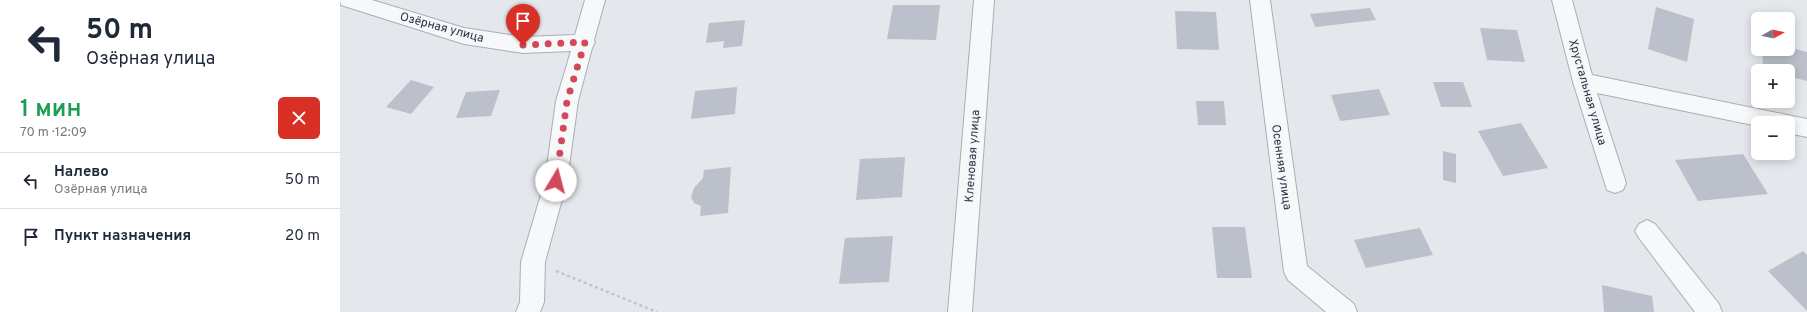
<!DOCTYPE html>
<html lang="ru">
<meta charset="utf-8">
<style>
:root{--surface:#fff;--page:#f2f2f3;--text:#1f2937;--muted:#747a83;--line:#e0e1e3}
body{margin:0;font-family:Overpass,sans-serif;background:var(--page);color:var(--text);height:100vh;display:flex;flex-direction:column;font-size:15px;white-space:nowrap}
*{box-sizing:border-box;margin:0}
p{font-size:13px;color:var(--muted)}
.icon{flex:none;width:22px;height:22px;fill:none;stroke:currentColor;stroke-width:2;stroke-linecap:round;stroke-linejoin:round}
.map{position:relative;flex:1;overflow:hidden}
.drawer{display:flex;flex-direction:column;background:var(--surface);width:340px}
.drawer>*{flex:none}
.hud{background:#fff;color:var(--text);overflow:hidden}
.needle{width:26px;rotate:82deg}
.buttons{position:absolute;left:1411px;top:12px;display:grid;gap:8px}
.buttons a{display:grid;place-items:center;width:44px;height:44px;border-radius:6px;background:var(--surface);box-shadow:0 2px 10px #0003;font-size:20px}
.pin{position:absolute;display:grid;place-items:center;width:34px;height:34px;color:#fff;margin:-41px -17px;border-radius:50% 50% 50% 0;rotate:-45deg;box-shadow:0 0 4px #0007}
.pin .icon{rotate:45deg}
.me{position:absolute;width:44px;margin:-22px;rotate:8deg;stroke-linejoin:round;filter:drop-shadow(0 0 3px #0008)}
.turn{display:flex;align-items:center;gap:14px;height:84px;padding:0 20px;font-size:18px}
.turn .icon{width:52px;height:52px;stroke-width:2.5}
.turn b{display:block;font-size:28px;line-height:34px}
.round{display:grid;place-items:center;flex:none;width:42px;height:42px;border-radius:6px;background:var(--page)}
.overview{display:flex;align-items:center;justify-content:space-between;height:68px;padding:0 20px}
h1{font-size:24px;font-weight:600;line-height:30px;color:#1e9e55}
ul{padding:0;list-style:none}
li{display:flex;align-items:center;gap:12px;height:56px;padding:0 20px;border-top:1px solid var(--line)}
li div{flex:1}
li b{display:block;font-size:15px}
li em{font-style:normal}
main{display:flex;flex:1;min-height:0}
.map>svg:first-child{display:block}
.building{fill:#bbc0ca}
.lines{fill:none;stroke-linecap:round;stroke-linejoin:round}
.street-casing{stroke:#a9aeb7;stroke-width:2}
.path{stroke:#c2c5cb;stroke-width:2.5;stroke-dasharray:3 3;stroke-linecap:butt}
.street{fill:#f7f8fa;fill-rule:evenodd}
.route{stroke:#d1495b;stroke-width:7;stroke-dasharray:0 12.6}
.labels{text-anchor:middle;stroke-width:3.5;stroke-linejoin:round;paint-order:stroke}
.street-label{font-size:12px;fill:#2b3445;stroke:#f4f6f9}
</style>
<main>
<section class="drawer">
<div class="hud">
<div class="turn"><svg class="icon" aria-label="left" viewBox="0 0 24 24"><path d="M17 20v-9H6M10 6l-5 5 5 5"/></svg><div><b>50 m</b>Озёрная улица</div></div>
</div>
<div class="overview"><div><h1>1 мин</h1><p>70 m · 12:09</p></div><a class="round" style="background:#d93025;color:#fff"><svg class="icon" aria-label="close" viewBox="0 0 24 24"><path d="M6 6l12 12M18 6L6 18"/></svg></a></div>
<ul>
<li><svg class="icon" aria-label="left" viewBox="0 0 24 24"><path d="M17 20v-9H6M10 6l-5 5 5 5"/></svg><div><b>Налево</b><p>Озёрная улица</p></div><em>50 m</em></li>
<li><svg class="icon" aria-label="arrive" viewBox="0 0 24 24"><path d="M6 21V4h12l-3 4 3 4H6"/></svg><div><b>Пункт назначения</b></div><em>20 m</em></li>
</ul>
</section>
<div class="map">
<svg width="1467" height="312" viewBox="0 0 1467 312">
<rect width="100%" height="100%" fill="#e4e7ec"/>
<g class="building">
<path d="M553,5h47l-4,35 -49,-1z"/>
<path d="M1316,7l38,12 -7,43 -39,-13z"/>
<path d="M1030,8l6,12 -61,7 -5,-13z"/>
<path d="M835,11l41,1 3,38 -42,-1z"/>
<path d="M405,20l-3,26 -19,2 1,-7 -18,2 3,-20z"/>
<path d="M1140,28l37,2 8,32 -38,-2z"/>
<path d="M1448,47l19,5v29l-19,-5v-5l-25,-1 -1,-21h26z"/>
<path d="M71,80l23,7 -23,27 -25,-7z"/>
<path d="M1093,82h30l9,25h-31z"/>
<path d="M397,87l-2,27 -44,5 4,-28z"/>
<path d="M1039,89l11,26 -50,6 -9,-26z"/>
<path d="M160,90l-9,26 -35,2 10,-26z"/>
<path d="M856,101h28l2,24h-28z"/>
<path d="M1181,123l27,45 -45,8 -25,-45z"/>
<path d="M1103,151l13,3v29l-13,-3z"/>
<path d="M1403,154l25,40 -70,7 -23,-41z"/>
<path d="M565,157l-3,40 -46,3 4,-41z"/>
<path d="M391,167l-3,46 -28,3 1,-10 -7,-3 -3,-6 3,-9 9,-10 1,-8z"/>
<path d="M872,227h33l7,51h-35z"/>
<path d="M1080,228l13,27 -67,13 -12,-28z"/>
<path d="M553,236l-4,46 -50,2 6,-46z"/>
<path d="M1463,251l4,4v56l-39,-40z"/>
<path d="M1262,285l50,11 2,16h-50z"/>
</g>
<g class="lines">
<g class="street-casing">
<g id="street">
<path d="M0,0h32l92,28 59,9 52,-2 10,-35h20l-11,40 1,2 -3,6 -14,53 -11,80 -22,81 -1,40 -4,10h-24l4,-10 1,-40 24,-81 11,-80 15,-50 -48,2 -59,-9 -123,-39z"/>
<path d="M634,0h20l-22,312h-24z"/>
<path d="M910,0h20l37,266 47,38 3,8h-31l-38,-32 -4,-8z"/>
<path d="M1212,0h20l20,75 215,44v18l-19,-4v-10h-30v3l-161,-33 29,90 -3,7 -8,3 -8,-3 -34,-108z"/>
<path d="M1307,220l8,4 64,80 3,8h-27l-56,-74 -4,-7 4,-7z"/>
</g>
</g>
<path class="path" d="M216,271l101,41"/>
<use href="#street" class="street"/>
</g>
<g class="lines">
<path class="route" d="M183,45l62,-3 -18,59 -11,80"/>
</g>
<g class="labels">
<g class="street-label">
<text transform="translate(102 27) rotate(15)" y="4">Озёрная улица</text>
<text transform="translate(1248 92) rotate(74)" y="4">Хрустальная улица</text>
<text transform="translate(632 156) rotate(-86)" y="4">Кленовая улица</text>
<text transform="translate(942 167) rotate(82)" y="4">Осенняя улица</text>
</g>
</g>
</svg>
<div class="buttons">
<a><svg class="needle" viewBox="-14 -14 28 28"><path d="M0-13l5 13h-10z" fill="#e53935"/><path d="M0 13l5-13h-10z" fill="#747a83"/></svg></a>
<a>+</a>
<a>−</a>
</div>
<div class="pin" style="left:183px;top:45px;background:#d93025"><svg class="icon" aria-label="arrive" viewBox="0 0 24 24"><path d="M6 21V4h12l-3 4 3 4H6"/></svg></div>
<svg class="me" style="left:216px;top:181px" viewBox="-20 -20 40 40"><circle r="19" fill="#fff"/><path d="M0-13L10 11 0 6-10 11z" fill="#d1495b"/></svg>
</div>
</main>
